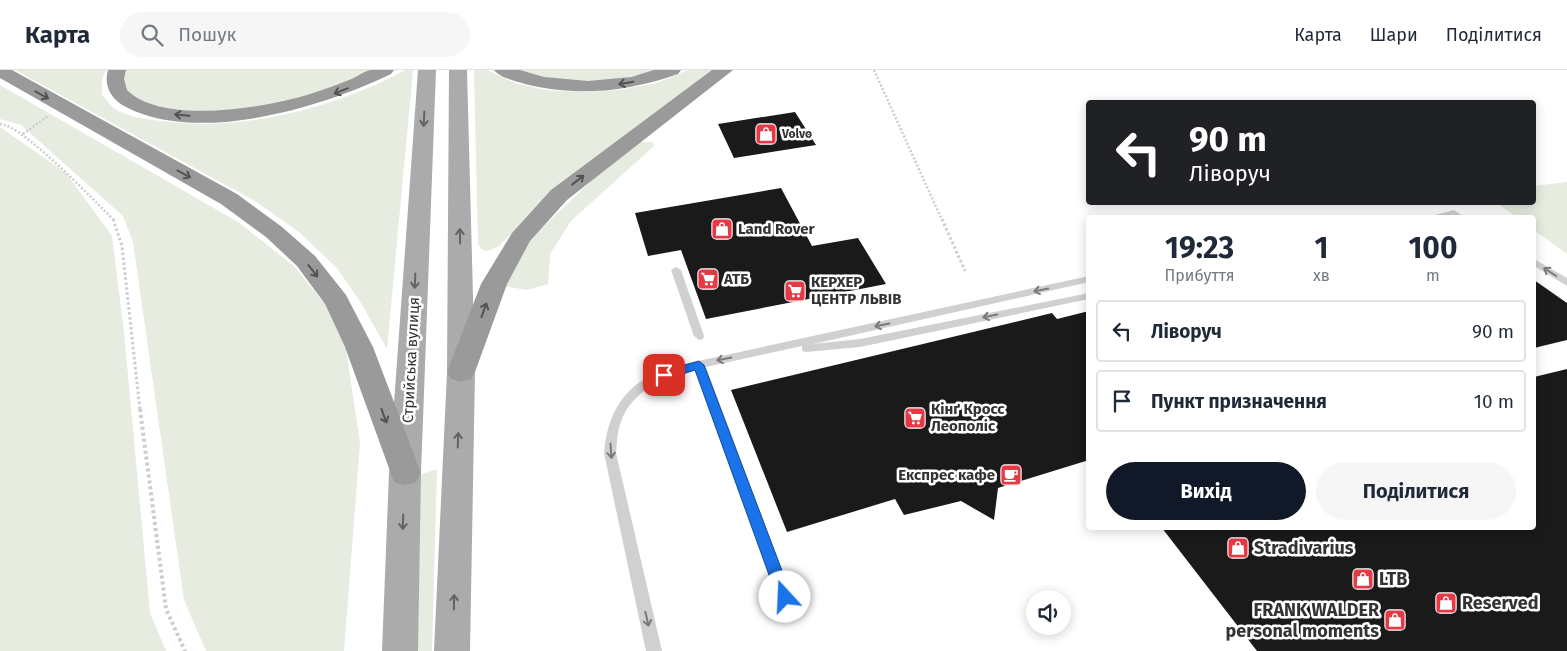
<!DOCTYPE html>
<html lang="uk">
<meta charset="utf-8">
<style>
:root{--surface:#fff;--page:#f6f6f7;--text:#1f2937;--muted:#747a83;--line:#e0e1e3;--accent:#111827}
body{margin:0;font-family:"Fira Sans",sans-serif;background:var(--page);color:var(--text);height:100vh;display:flex;flex-direction:column;font-size:19px;white-space:nowrap}
*{box-sizing:border-box;margin:0}
p{font-size:16px;color:var(--muted)}
.icon{flex:none;width:28px;height:28px;fill:none;stroke:currentColor;stroke-width:2;stroke-linecap:round;stroke-linejoin:round}
.map{position:relative;flex:1;overflow:hidden}
.details{position:absolute;left:1086px;top:145px;width:450px;height:315px;display:flex;flex-direction:column;background:var(--surface);border-radius:5px;box-shadow:0 2px 12px #0003}
.details>*{flex:none}
.banner{position:absolute;left:1086px;top:30px;width:450px;height:105px;border-radius:5px;box-shadow:0 2px 12px #0003;background:#202124;color:#fff;overflow:hidden}
.buttons{position:absolute;left:1026px;top:520px;display:grid;gap:10px}
.buttons a{display:grid;place-items:center;width:45px;height:45px;border-radius:50%;background:var(--surface);box-shadow:0 2px 12px #0003;font-size:25px}
.pin{position:absolute;display:grid;place-items:center;width:42px;height:42px;color:#fff;margin:-21px;border-radius:10px;box-shadow:0 2px 8px #0006}
.me{position:absolute;width:55px;margin:-28px;rotate:340deg;stroke-linejoin:round;filter:drop-shadow(0 0 4px #0008)}
.turn{display:flex;align-items:center;gap:18px;height:105px;padding:0 20px;font-size:22px}
.turn .icon{width:65px;height:65px;stroke-width:2.5}
.turn b{display:block;font-size:35px;line-height:42px}
.eta{display:flex;justify-content:space-evenly;align-items:center;height:85px;text-align:center}
.eta b{font-size:30px;font-weight:700;line-height:35px}
.cta{display:flex;gap:10px;margin-top:auto;padding:10px 20px}
.cta a{flex:1;height:58px;border-radius:30px;background:var(--accent);color:#fff;font-size:20px;font-weight:700;line-height:58px;text-align:center}
.cta a+a{background:var(--page);color:var(--text)}
ul{padding:0;list-style:none}
li{display:flex;align-items:center;gap:15px;height:62px;margin:0 10px 8px;padding:0 10px;border:2px solid var(--line);border-radius:5px}
li div{flex:1}
li b{display:block;font-size:19px}
li em{font-style:normal}
header{display:flex;align-items:center;gap:30px;box-sizing:border-box;height:70px;padding:0 25px;background:var(--surface);border-bottom:1px solid var(--line)}
header strong{font-size:24px}
nav{display:flex;gap:28px;margin-inline-start:auto;font-size:18px}
.search{width:350px;height:45px;background:var(--page);display:flex;align-items:center;gap:12px;box-sizing:border-box;padding:0 18px;border-radius:28px;color:var(--muted);font-size:19px}
.map>svg:first-child{display:block}
.green{fill:#e6ecdf}
.building{fill:#1a1a1a}
.lines{fill:none;stroke-linecap:round;stroke-linejoin:round}
.path-far2{stroke:#cdcdcd;stroke-width:2.5;stroke-dasharray:2 2;stroke-linecap:butt}
.path-far1{stroke:#cdcdcd;stroke-width:3;stroke-dasharray:2.5 2.5;stroke-linecap:butt}
.path{stroke:#cdcdcd;stroke-width:4;stroke-dasharray:3 3;stroke-linecap:butt}
.lane{fill:#d0d0d0;fill-rule:evenodd}
.primary{fill:#ababab;fill-rule:evenodd}
.highway{fill:#9a9a9a;fill-rule:evenodd}
.oneway{stroke:#525252}
.oneway2{stroke:#636363}
.oneway3{stroke:#7a7a7a}
.route{fill:#1a73e8;stroke:#114b97}
.labels{text-anchor:middle;stroke-width:5;stroke-linejoin:round;paint-order:stroke}
.far-poi-label{font-size:12px;font-weight:bold;fill:#333;stroke:#fff;text-anchor:start}
.poi-label{font-size:15px;font-weight:bold;fill:#333;stroke:#fff;text-anchor:start}
.street-label{font-size:15px;fill:#333;stroke:#fff}
.near-poi-label{font-size:18px;font-weight:bold;fill:#333;stroke:#fff;text-anchor:start}
</style>
<header>
<strong>Карта</strong>
<div class="search"><svg class="icon" aria-label="search" viewBox="0 0 24 24"><circle cx="10" cy="10" r="6"/><path d="M15 15l6 6"/></svg>Пошук</div>
<nav><a>Карта</a><a>Шари</a><a>Поділитися</a></nav>
</header>
<div class="map">
<svg width="1567" height="581" viewBox="0 0 1567 581">
<rect width="100%" height="100%" fill="#fff"/>
<g class="green">
<path d="M15,0h91l-4,10v15c4,4 8,10 13,14 14,8 32,11 48,12 79,11 172,-13 242,-51h8l-26,279 -26,-46 -24,-35 -38,-36 -44,-31z"/>
<path d="M125,0h251c-25,9 -50,22 -76,29 -43,10 -127,22 -166,-3 -5,-3 -10,-8 -11,-15 -1,-3 1,-8 2,-11z"/>
<path d="M474,0h13l28,13 30,7 38,2 35,-2 39,-7 31,-13h26l-160,122 -56,55 -12,4 -5,-2 -3,-5z"/>
<path d="M519,0h138c-35,10 -71,16 -108,9 -10,-2 -20,-6 -30,-9z"/>
<path d="M0,15l238,137 56,44 30,37 22,46 14,94 -16,208h-138l-22,-51 -51,-358 -10,-26 -102,-91 -21,-6z"/>
<path d="M0,57l66,46 46,63 12,96 26,281 16,38h-166z"/>
<path d="M636,72h17l1,4 -83,75 -21,33 -2,30 -21,6 -23,-4 28,-49 69,-65z"/>
<path d="M1567,112v72l-33,-24v-12l-17,-1 -21,-14 38,-1v-16z"/>
<path d="M437,399l-5,182h-20l7,-176z"/>
</g>
<g class="building">
<path d="M795,42l21,33 -82,13 -16,-34z"/>
<path d="M781,118l31,58 46,-8 28,46 -180,35 -25,-69 -33,6 -13,-43z"/>
<path d="M1534,210l33,23v37l-33,8z"/>
<path d="M1089,241v149l-91,28 -4,32 -33,-19 -57,14 -9,-16 -108,33 -56,-142 321,-77 5,6z"/>
<path d="M1567,299v282h-310l-95,-123h372v-151z"/>
</g>
<g class="lines">
<g class="path-far2">
<path d="M874,0l68,150"/>
<path d="M0,54c22,0 95,78 114,96"/>
<path d="M23,64l25,-18"/>
</g>
<g class="path-far1">
<path d="M113,149l9,27 18,164"/>
<path d="M942,149l23,52"/>
</g>
<path class="path" d="M140,339l26,200 19,42"/>
<g class="lane">
<path d="M1454,140l12,8h-36l1,-2z"/>
<path d="M1534,189l33,19v8l-33,-20z"/>
<path d="M676,197l5,3 23,66 -1,3 -4,1 -5,-4 -23,-66z"/>
<path d="M1089,206v6l-276,62 47,-5 229,-46v6l-229,48 -54,5 -4,-1v-5l-96,21 86,230 -2,5 -5,2 -5,-2 -2,-5 -83,-227c-29,6 -64,21 -74,52 -4,10 -4,21 -5,31l46,198h-16l-42,-198c4,-46 25,-74 71,-87z"/>
</g>
<g class="primary">
<path d="M418,0h18l-15,403 -3,178h-36l7,-178z"/>
<path d="M449,0h18l8,302 -5,279h-36l13,-279z"/>
</g>
<g class="highway">
<path d="M0,0h12l225,124 45,33 33,29 31,39 27,52 48,126 -5,9 -11,3 -11,-3 -49,-135 -20,-43 -28,-38 -31,-29 -45,-33 -221,-126z"/>
<path d="M108,0h18l-2,9 3,11c35,35 137,18 180,5 16,-5 32,-11 47,-17 5,-3 11,-7 17,-8 7,0 16,0 23,0l-3,4c-68,33 -192,71 -265,33 -14,-7 -23,-21 -18,-37z"/>
<path d="M494,0h26l24,7 44,4 43,-4 23,-7h27l-3,4c-51,18 -100,23 -153,10 -9,-3 -25,-6 -31,-14z"/>
<path d="M712,0h21l-166,130 -37,41 -23,43 -32,88 -4,7 -10,3 -10,-3 -4,-7 34,-88 31,-51 39,-43z"/>
</g>
</g>
<defs><path id="oneway-shaft" d="M-6 0H5M1.5-3L5.5 0L1.5 3" fill="none" stroke-width="1.6" stroke-linecap="round" stroke-linejoin="round" transform="scale(1.25)"/></defs>
<g class="oneway">
<use href="#oneway-shaft" transform="translate(626 13) rotate(171)"/>
<use href="#oneway-shaft" transform="translate(341 21) rotate(158)"/>
<use href="#oneway-shaft" transform="translate(42 25) rotate(29)"/>
<use href="#oneway-shaft" transform="translate(182 45) rotate(-175)"/>
<use href="#oneway-shaft" transform="translate(184 104) rotate(29)"/>
<use href="#oneway-shaft" transform="translate(578 110) rotate(-38)"/>
<use href="#oneway-shaft" transform="translate(313 201) rotate(52)"/>
<use href="#oneway-shaft" transform="translate(484 240) rotate(-70)"/>
<use href="#oneway-shaft" transform="translate(384 346) rotate(70)"/>
</g>
<g class="oneway2">
<use href="#oneway-shaft" transform="translate(424 49) rotate(93)"/>
<use href="#oneway-shaft" transform="translate(460 166) rotate(-91)"/>
<use href="#oneway-shaft" transform="translate(415 211) rotate(93)"/>
<use href="#oneway-shaft" transform="translate(458 370) rotate(-88)"/>
<use href="#oneway-shaft" transform="translate(403 452) rotate(92)"/>
<use href="#oneway-shaft" transform="translate(454 532) rotate(-89)"/>
</g>
<g class="oneway3">
<use href="#oneway-shaft" transform="translate(1550 202) rotate(-148)"/>
<use href="#oneway-shaft" transform="translate(1041 220) rotate(168)"/>
<use href="#oneway-shaft" transform="translate(990 246) rotate(168)"/>
<use href="#oneway-shaft" transform="translate(882 255) rotate(168)"/>
<use href="#oneway-shaft" transform="translate(724 289) rotate(168)"/>
<use href="#oneway-shaft" transform="translate(611 381) rotate(86)"/>
<use href="#oneway-shaft" transform="translate(647 549) rotate(77)"/>
</g>
<path class="route" d="M699,291l5,4 88,232 -2,4 -5,2 -6,-2 -2,-4 -82,-227 -31,10 -6,-5 2,-3z"/>
<defs>
<g id="shop-square" transform="scale(1.125)"><rect x="-9" y="-9" width="18" height="18" rx="4" fill="#e63946" stroke="#fff"/><path d="M-5-2.5h2.3a2.7 3.5 0 0 1 5.4 0H5L5.5 6h-11ZM-1.5-2.5h3a1.5 2.3 0 0 0-3 0Z" fill="#fff"/></g>
<g id="supermarket-square" transform="scale(1.125)"><rect x="-9" y="-9" width="18" height="18" rx="4" fill="#e63946" stroke="#fff"/><path d="M-6-5.5h2.5l.6 2H6L4.5 2H-2.5L-4.4-4H-6ZM-1.5 3.2a1.3 1.3 0 1 0 .1 0ZM3 3.2a1.3 1.3 0 1 0 .1 0Z" fill="#fff"/></g>
<g id="cafe-square" transform="scale(1.125)"><rect x="-9" y="-9" width="18" height="18" rx="4" fill="#e63946" stroke="#fff"/><path d="M-5.5-4.5H6V0H3Q3 3.5 0 3.5H-2.5Q-5.5 3.5-5.5 0ZM3-3.2v2h1.7v-2ZM-6 4.5H4V6H-6Z" fill="#fff"/></g>
</defs>
<g fill-rule="evenodd">
<use href="#shop-square" x="766" y="64"/>
<use href="#shop-square" x="722" y="159"/>
<use href="#supermarket-square" x="708" y="209"/>
<use href="#supermarket-square" x="795" y="221"/>
<use href="#supermarket-square" x="915" y="348"/>
<use href="#cafe-square" x="1011" y="405"/>
<use href="#shop-square" x="1238" y="478"/>
<use href="#shop-square" x="1363" y="509"/>
<use href="#shop-square" x="1446" y="533"/>
<use href="#shop-square" x="1395" y="550"/>
</g>
<g class="labels">
<g class="far-poi-label">
<text x="782" y="68">Volvo</text>
</g>
<g class="poi-label">
<text x="738" y="164">Land Rover</text>
<text x="724" y="214">АТБ</text>
<text x="811" y="217">КЕРХЕР<tspan x="811" dy="17">ЦЕНТР ЛЬВІВ</tspan></text>
<text x="931" y="344">Кінґ Кросс<tspan x="931" dy="17">Леополіс</tspan></text>
<text x="995" y="410" text-anchor="end">Експрес кафе</text>
</g>
<g class="street-label">
<text transform="translate(411 290) rotate(-87)" y="5">Стрийська вулиця</text>
</g>
<g class="near-poi-label">
<text x="1254" y="484">Stradivarius</text>
<text x="1379" y="515">LTB</text>
<text x="1462" y="539">Reserved</text>
<text x="1379" y="546" text-anchor="end">FRANK WALDER<tspan x="1379" dy="21">personal moments</tspan></text>
</g>
</g>
</svg>
<div class="buttons">
<a><svg class="icon" aria-label="sound" viewBox="0 0 24 24"><path d="M4 9h4l5-4v14l-5-4H4zM17 9q2 3 0 6"/></svg></a>
</div>
<div class="pin" style="left:664px;top:305px;background:#d93025"><svg class="icon" aria-label="arrive" viewBox="0 0 24 24"><path d="M6 21V4h12l-3 4 3 4H6"/></svg></div>
<svg class="me" style="left:785px;top:527px" viewBox="-20 -20 40 40"><circle r="19" fill="#fff"/><path d="M0-13L10 11 0 6-10 11z" fill="#1a73e8"/></svg>
<div class="banner">
<div class="turn"><svg class="icon" aria-label="left" viewBox="0 0 24 24"><path d="M17 20v-9H6M10 6l-5 5 5 5"/></svg><div><b>90 m</b>Ліворуч</div></div>
</div>
<section class="details">
<div class="eta">
<div><b>19:23</b><p>Прибуття</p></div>
<div><b>1</b><p>хв</p></div>
<div><b>100</b><p>m</p></div>
</div>
<ul>
<li><svg class="icon" aria-label="left" viewBox="0 0 24 24"><path d="M17 20v-9H6M10 6l-5 5 5 5"/></svg><div><b>Ліворуч</b></div><em>90 m</em></li>
<li><svg class="icon" aria-label="arrive" viewBox="0 0 24 24"><path d="M6 21V4h12l-3 4 3 4H6"/></svg><div><b>Пункт призначення</b></div><em>10 m</em></li>
</ul>
<div class="cta"><a>Вихід</a><a>Поділитися</a></div>
</section>
</div>
